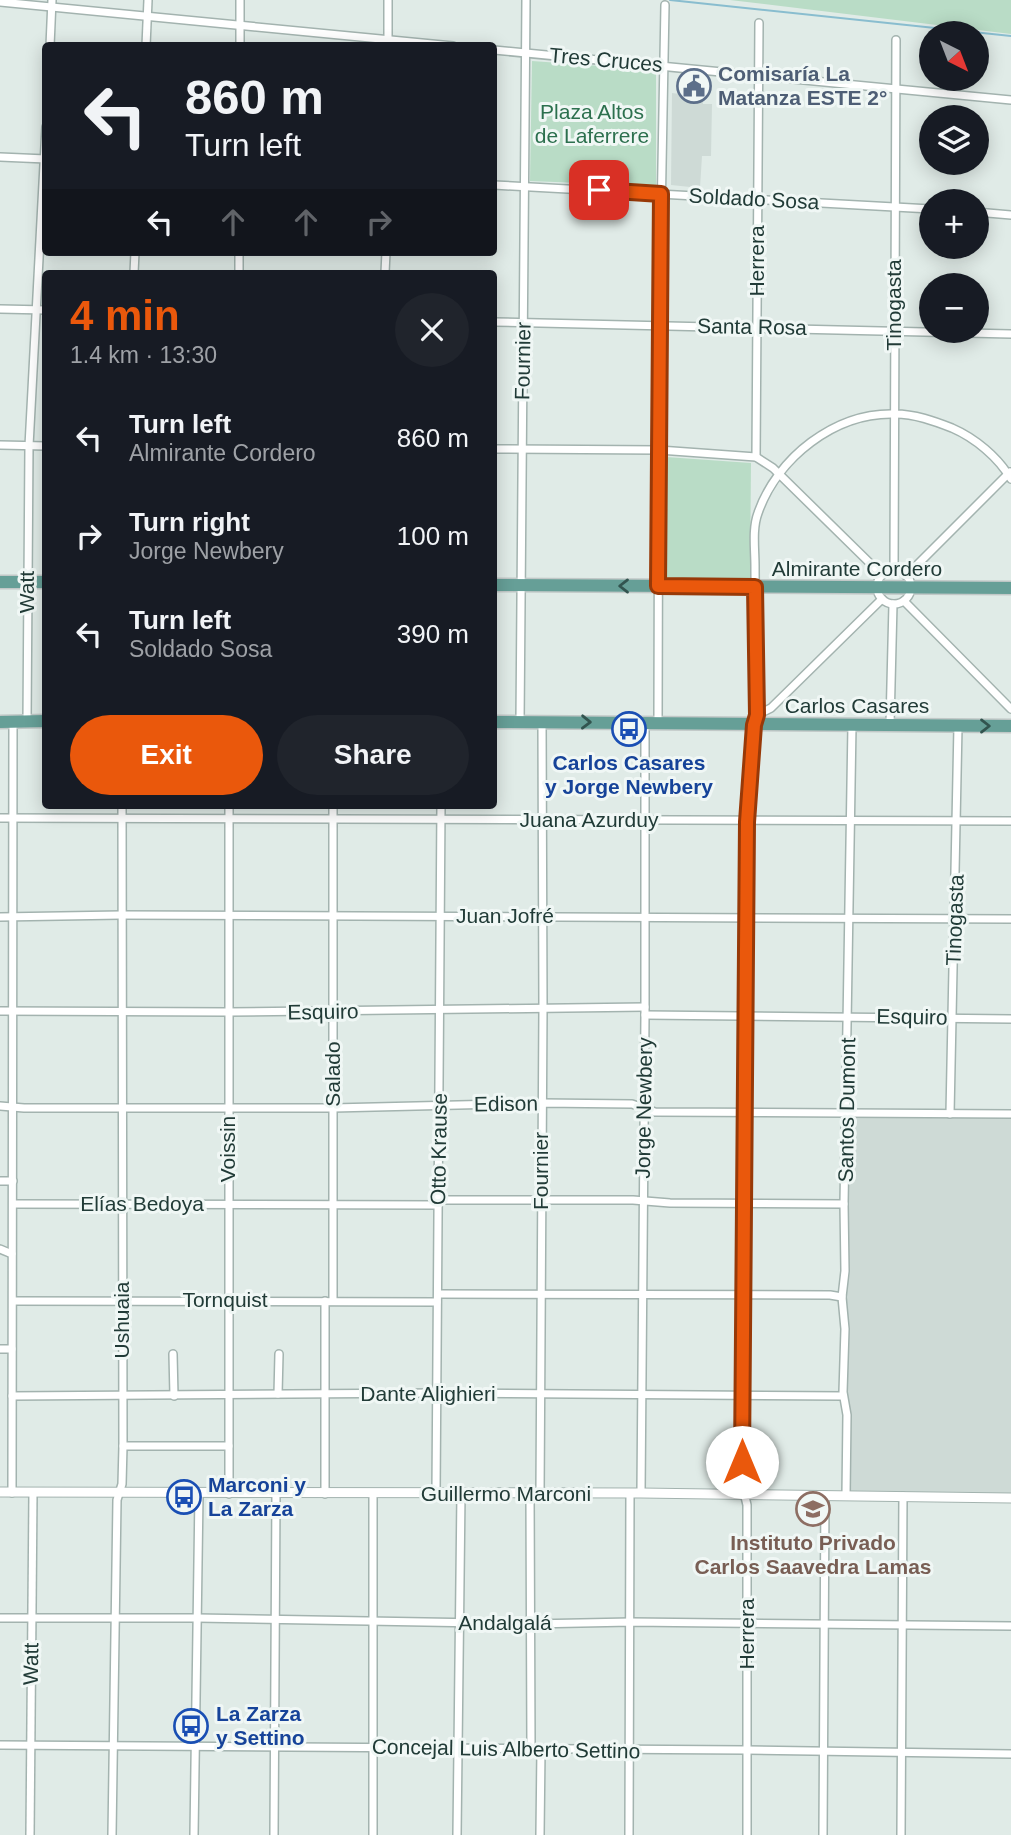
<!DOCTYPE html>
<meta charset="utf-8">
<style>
:root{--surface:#171b24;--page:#20242c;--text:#f1f3f6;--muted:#9ea1a6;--accent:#ea580c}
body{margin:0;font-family:Helvetica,sans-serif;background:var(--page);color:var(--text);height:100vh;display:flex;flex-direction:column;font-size:26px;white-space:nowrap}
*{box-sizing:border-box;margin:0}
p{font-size:23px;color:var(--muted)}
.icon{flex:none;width:38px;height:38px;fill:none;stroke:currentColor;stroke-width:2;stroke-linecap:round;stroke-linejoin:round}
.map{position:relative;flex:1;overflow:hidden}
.sheet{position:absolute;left:42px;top:270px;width:455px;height:539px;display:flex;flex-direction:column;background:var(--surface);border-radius:7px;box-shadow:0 4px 18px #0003}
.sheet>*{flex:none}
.top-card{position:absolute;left:42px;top:42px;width:455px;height:214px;border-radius:7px;box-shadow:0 4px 18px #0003;background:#171b24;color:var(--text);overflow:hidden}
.needle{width:46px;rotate:138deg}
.buttons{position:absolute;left:919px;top:21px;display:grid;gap:14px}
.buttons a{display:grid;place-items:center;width:70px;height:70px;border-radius:50%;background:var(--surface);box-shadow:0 4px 18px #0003;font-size:35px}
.pin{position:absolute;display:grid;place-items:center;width:60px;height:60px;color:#fff;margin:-30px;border-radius:14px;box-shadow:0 4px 10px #0006}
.me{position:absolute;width:77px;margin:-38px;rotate:0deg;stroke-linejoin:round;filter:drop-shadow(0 0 5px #0008)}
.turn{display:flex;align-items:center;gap:24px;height:147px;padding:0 28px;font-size:32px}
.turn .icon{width:91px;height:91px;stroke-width:2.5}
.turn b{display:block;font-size:49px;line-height:60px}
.lanes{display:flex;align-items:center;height:66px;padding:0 28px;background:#0003;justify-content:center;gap:35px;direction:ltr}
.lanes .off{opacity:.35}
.round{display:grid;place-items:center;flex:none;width:74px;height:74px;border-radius:37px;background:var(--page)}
.summary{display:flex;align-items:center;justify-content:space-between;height:119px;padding:0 28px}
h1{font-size:42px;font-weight:700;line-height:52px;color:var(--accent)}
.primary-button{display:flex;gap:14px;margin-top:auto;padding:14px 28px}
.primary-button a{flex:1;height:80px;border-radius:42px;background:var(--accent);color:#fff;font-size:28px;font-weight:700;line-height:80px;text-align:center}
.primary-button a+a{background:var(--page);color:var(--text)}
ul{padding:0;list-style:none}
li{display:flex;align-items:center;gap:21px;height:98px;padding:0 28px}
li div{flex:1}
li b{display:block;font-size:26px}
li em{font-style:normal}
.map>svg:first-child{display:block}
.built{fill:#cedad6}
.green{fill:#b9dcc6}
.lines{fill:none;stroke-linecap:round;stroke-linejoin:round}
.stream{stroke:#89bdcf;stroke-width:2}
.minor-casing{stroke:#a3b3af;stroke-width:10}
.tertiary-casing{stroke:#a3b3af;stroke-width:11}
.primary-casing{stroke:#c1c8c7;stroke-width:15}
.minor{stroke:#fff;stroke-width:7}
.tertiary{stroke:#fff;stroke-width:9}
.primary{stroke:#669f97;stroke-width:12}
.oneway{stroke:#32544f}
.route-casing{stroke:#983908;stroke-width:18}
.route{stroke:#ea580c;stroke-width:12}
.labels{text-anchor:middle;stroke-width:6;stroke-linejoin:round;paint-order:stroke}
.street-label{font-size:21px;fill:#213b37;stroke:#f0f7f5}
.service-label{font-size:21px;font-weight:bold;fill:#4e5e75;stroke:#f0f7f5;text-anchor:start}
.park-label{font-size:21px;fill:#2c704e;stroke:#f0f7f5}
.transit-label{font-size:21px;font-weight:bold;fill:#164399;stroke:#f0f7f5;text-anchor:start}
.education-label{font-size:21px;font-weight:bold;fill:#785e54;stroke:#f0f7f5}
</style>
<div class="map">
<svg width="1011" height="1835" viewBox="0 0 1011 1835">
<rect width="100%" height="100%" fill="#e0ebe7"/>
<g class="built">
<path d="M672,93l31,4v7h9l-1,52h-9l-2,32 -29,-3z"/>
<path d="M847,1114h164v384l-165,-3 -3,-99z"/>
</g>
<g class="green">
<path d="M730,0h281v34z"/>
<path d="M532,61l124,9v116l-126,-5z"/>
<path d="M666,457l85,6 -1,116 -84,1z"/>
</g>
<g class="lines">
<path class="stream" d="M670,0l341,36"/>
<g class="minor-casing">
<g id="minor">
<path d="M0,2l453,44"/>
<path d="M50,46l2,-46"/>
<path d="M146,46l2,-46"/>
<path d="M240,46v-46"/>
<path d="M388,46v-46"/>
<path d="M494,50l517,50"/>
<path d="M0,157l46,2"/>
<path d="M494,185l437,24"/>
<path d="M976,212l35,3"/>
<path d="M134,273l1,-21"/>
<path d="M239,273v-21"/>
<path d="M385,273l1,-21"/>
<path d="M0,309l46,1"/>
<path d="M494,322l517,12"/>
<path d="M0,445l46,1"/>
<path d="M494,449l165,1 97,7 17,11 109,107"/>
<path d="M756,457l3,-434"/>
<circle cx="894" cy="587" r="17"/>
<path d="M894,571l2,-531"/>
<path d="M906,576l104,-104"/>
<path d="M904,601l107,108"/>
<path d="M757,715l14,-7 111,-109"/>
<path d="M27,722l2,-276 17,-319"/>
<path d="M520,722l6,-722"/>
<path d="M658,723l1,-398 6,-320"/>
<path d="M890,724l3,-120"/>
<path d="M229,805v689"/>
<path d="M0,818l1011,3"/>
<path d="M0,917l121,-2 890,4"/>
<path d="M0,1011l228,1 417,-5"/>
<path d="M645,1015l366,4"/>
<path d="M0,1106l24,2h309l209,-5 90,1 23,8 356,2"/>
<path d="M950,1114l8,-388"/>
<path d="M0,1181h13"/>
<path d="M438,1200h195l37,3 174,1"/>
<path d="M13,1204l425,1"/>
<path d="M0,1249l12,5"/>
<path d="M438,1294l392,1 12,2"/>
<path d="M13,1301l424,1"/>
<path d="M325,1301v193"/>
<path d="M333,1301v-496"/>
<path d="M0,1349h12"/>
<path d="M173,1354l1,42"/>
<path d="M278,1394l1,-40"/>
<path d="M12,1396l425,-3 406,3"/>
<path d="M123,1446h106"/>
<path d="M12,1493l1,-771"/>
<path d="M436,1493l5,-688"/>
<path d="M641,1493l4,-478v-292"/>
<path d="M530,1494l1,254"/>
<path d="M540,1494l3,-486 -1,-286"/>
<path d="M846,1495l1,-80 -4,-23 2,-63 -3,-32 3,-26 -1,-67 8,-479"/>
<path d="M0,1618h197l334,6 100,-2 380,4"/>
<path d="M0,1745l747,5 264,4"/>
<path d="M30,1835l3,-342"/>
<path d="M112,1835l5,-335 5,-16 1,-38 -1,-641"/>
<path d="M194,1835l5,-341"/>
<path d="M274,1835l2,-341"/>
<path d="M373,1835v-341"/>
<path d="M457,1835l4,-342"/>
<path d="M540,1835l1,-86"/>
<path d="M629,1835l1,-342"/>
<path d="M747,1835v-330l-5,-21 6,-662 6,-97 3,-10c1,-50 -2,-99 -2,-149 0,-17 -3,-37 3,-53 19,-55 77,-101 137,-99 20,0 39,7 57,14 23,10 46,29 59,51"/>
<path d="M823,1835l2,-340"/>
<path d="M901,1835l2,-339"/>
</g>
</g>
<g class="tertiary-casing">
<path id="tertiary" d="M0,1492l641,1 370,5"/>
</g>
<g class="primary-casing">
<g id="primary">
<path d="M0,582h46"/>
<path d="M494,585l517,3"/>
<path d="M0,722l46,-1"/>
<path d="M494,722l517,4"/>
</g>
</g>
<use href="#minor" class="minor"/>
<use href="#tertiary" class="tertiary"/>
<use href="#primary" class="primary"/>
</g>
<defs><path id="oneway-chevron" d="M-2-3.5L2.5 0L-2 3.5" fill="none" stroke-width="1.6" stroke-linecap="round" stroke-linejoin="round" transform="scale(1.75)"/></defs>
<g class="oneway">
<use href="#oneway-chevron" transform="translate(624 586) rotate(-180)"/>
<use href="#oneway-chevron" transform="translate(586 722) rotate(1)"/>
<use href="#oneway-chevron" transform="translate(985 726)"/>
</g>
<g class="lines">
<g class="route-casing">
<path id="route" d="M599,190l62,4 -3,392 97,1 2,128 -3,10 -7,97 -5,640"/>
</g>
<use href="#route" class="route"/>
</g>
<defs>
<g id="civic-ring" transform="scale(1.75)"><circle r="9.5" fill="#f0f7f5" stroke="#5c6f8a" stroke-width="1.5"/><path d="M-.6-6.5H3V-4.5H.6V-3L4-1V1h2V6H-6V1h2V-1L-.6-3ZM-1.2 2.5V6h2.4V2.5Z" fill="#5c6f8a"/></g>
<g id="bus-ring" transform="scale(1.75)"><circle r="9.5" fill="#f0f7f5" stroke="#1a4fb4" stroke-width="1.5"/><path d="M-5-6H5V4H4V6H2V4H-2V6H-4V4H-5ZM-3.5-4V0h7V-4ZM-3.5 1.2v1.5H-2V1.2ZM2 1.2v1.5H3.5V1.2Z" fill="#1a4fb4"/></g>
<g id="school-ring" transform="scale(1.75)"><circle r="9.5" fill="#f0f7f5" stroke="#8d6e63" stroke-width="1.5"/><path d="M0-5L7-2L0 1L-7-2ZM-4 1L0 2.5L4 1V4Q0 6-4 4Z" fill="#8d6e63"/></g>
</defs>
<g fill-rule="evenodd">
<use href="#civic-ring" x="694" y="86"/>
<use href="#bus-ring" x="629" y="729"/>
<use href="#bus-ring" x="184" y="1497"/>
<use href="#school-ring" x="813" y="1509"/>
<use href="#bus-ring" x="191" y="1726"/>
</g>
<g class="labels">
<g class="street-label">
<text transform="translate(606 60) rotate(5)" y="7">Tres Cruces</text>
<text transform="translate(754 199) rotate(3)" y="7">Soldado Sosa</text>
<text transform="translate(757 261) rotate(-90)" y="7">Herrera</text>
<text transform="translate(894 305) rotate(-90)" y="7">Tinogasta</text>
<text transform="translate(752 327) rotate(1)" y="7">Santa Rosa</text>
<text transform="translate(523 361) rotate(-89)" y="7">Fournier</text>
<text x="857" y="576">Almirante Cordero</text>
<text transform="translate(27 592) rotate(-90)" y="7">Watt</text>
<text x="857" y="713">Carlos Casares</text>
<text x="589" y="827">Juana Azurduy</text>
<text x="505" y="923">Juan Jofré</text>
<text transform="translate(955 920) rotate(-88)" y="7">Tinogasta</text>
<text transform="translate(323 1012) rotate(-1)" y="7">Esquiro</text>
<text transform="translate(912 1017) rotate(1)" y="7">Esquiro</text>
<text transform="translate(333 1074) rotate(-90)" y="7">Salado</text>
<text transform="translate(506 1104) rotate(-1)" y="7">Edison</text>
<text transform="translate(644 1108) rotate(-89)" y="7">Jorge Newbery</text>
<text transform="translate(847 1110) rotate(-89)" y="7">Santos Dumont</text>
<text transform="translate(228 1149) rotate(-90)" y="7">Voissin</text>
<text transform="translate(439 1149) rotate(-89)" y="7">Otto Krause</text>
<text transform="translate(541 1171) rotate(-90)" y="7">Fournier</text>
<text x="142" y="1211">Elías Bedoya</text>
<text x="225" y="1307">Tornquist</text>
<text transform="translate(122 1320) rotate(-90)" y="7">Ushuaia</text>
<text x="428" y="1401">Dante Alighieri</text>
<text x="506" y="1501">Guillermo Marconi</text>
<text x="505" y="1630">Andalgalá</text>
<text transform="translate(747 1634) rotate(-90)" y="7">Herrera</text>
<text transform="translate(31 1664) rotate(-89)" y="7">Watt</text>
<text transform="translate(506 1749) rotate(1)" y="7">Concejal Luis Alberto Settino</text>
</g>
<g class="service-label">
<text x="718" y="81">Comisaría La<tspan x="718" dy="24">Matanza ESTE 2°</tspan></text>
</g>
<g class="park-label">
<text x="592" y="119">Plaza Altos<tspan x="592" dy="24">de Laferrere</tspan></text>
</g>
<g class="transit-label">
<text x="629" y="770" text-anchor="middle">Carlos Casares<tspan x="629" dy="24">y Jorge Newbery</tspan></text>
<text x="208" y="1492">Marconi y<tspan x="208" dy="24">La Zarza</tspan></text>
<text x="216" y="1721">La Zarza<tspan x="216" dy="24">y Settino</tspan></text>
</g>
<g class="education-label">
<text x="813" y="1550">Instituto Privado<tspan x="813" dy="24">Carlos Saavedra Lamas</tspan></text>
</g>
</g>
</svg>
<div class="buttons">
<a><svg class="needle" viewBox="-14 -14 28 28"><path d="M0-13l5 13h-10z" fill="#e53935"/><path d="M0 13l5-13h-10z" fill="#9ea1a6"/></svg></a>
<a><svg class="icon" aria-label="layers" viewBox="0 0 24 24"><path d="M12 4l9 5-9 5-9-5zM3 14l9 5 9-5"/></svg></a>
<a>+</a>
<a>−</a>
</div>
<div class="pin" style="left:599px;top:190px;background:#d93025"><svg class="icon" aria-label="arrive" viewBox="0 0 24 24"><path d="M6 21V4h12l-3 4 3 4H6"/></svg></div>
<svg class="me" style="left:742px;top:1462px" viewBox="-20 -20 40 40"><circle r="19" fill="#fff"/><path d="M0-13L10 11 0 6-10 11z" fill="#ea580c"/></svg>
<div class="top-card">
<div class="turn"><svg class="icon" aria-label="left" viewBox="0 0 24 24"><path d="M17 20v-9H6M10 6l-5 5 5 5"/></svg><div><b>860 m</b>Turn left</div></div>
<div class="lanes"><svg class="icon" aria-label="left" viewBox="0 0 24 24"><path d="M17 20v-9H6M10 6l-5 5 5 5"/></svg><svg class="icon off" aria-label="ahead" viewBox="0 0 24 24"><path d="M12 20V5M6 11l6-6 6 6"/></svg><svg class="icon off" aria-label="ahead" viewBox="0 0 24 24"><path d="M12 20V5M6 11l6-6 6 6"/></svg><svg class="icon off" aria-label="right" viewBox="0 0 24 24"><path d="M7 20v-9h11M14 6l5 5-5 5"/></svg></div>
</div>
<section class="sheet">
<div class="summary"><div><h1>4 min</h1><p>1.4 km · 13:30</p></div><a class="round"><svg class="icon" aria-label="close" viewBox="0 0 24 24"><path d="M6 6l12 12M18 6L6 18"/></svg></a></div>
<ul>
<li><svg class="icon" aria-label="left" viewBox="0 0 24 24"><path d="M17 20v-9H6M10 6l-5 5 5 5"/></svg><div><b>Turn left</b><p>Almirante Cordero</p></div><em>860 m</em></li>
<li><svg class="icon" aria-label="right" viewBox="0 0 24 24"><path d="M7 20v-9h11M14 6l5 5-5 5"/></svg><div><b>Turn right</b><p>Jorge Newbery</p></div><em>100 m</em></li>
<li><svg class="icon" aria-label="left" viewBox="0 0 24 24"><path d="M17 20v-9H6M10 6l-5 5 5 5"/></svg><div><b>Turn left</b><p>Soldado Sosa</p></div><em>390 m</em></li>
</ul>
<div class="primary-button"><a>Exit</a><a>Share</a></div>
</section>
</div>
